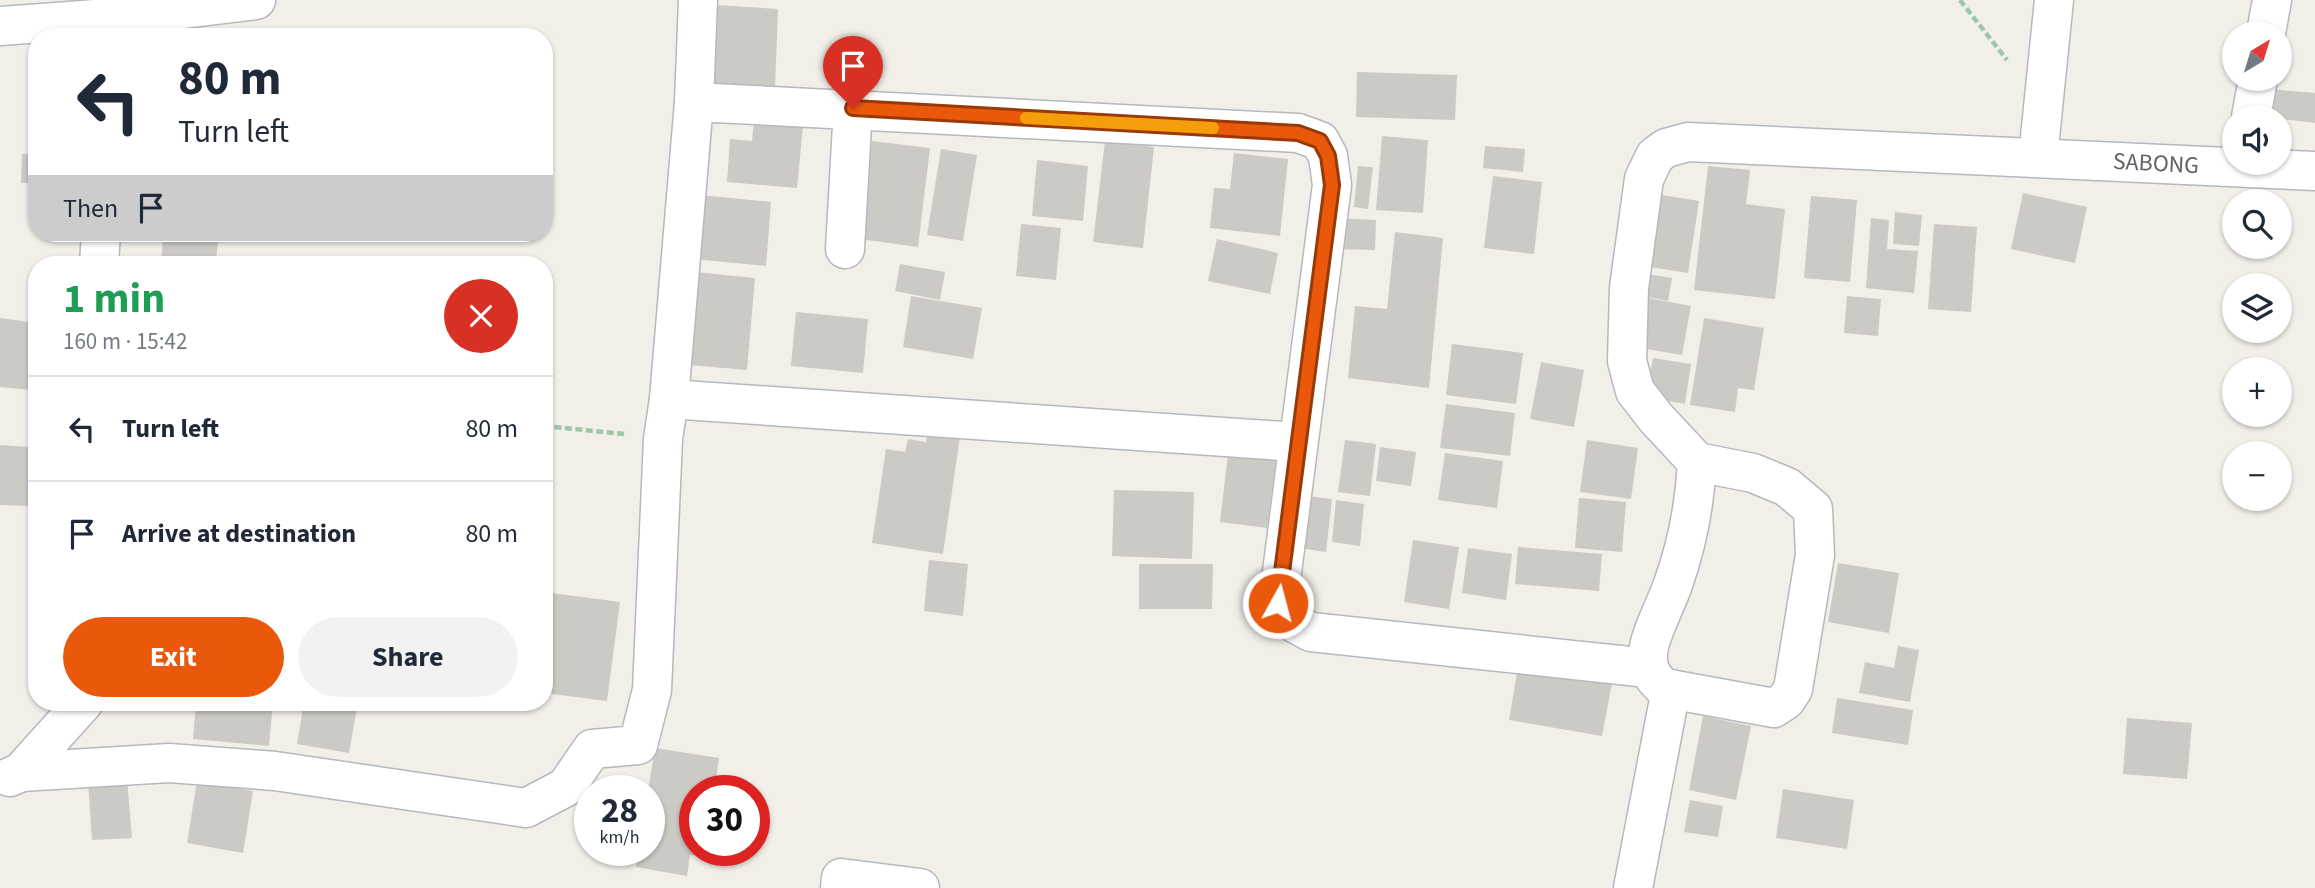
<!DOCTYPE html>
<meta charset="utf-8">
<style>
:root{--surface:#fff;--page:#f2f2f3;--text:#1f2937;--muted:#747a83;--line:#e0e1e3;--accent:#ea580c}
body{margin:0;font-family:"Source Sans 3",sans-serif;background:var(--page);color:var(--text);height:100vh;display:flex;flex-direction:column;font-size:26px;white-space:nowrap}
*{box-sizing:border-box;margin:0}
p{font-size:23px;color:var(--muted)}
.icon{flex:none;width:38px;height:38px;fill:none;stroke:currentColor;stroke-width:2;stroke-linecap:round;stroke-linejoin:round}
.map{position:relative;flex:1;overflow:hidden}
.panel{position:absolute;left:28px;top:256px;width:525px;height:455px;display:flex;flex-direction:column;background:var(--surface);border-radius:28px;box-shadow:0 2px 5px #0004}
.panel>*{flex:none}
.hud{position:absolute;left:28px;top:28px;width:525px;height:214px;border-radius:28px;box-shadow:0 2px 5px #0004;background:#fff;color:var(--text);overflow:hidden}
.needle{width:46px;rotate:38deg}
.controls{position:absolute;left:2222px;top:21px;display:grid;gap:14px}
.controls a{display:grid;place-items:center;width:70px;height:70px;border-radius:50%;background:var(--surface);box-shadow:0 2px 5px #0004;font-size:35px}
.speed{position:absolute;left:574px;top:775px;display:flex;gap:14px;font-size:35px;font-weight:700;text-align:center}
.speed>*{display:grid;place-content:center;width:91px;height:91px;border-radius:50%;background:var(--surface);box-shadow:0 2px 5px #0004;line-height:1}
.speed small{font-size:18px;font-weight:400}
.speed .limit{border:10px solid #d22;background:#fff;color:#111}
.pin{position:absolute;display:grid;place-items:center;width:60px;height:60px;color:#fff;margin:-72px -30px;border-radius:50% 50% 50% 0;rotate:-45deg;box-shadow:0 0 7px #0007}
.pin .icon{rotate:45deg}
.me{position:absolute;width:77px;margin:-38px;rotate:7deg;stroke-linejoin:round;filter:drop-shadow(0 0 5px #0008)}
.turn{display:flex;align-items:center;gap:24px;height:147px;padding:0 35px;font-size:32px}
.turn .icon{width:91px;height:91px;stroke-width:2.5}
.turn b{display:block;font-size:49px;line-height:60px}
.then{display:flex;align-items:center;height:66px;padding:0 35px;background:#0003;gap:14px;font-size:26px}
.round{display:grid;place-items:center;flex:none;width:74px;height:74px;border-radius:37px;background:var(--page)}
.summary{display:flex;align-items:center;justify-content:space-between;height:119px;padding:0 35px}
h1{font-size:42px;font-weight:700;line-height:52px;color:#1e9e55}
.primary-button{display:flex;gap:14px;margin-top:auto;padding:14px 35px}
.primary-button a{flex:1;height:80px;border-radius:42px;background:var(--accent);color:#fff;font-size:28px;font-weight:700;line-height:80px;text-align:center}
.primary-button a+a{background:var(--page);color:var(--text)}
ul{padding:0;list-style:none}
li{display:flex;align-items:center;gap:21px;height:105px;padding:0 35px;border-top:2px solid var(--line)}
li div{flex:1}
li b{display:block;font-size:26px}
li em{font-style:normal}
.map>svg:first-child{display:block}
.building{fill:#cccac5}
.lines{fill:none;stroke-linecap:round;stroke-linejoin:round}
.minor-casing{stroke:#b5b8bc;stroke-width:41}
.path{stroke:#9cc7a9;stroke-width:4.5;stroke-dasharray:7 3.5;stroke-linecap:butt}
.minor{stroke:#fff;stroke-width:38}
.route-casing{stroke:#983908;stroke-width:18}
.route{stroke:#ea580c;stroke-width:12}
.slow{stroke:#f59e0b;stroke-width:12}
.labels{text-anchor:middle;stroke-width:5;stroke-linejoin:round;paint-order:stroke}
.street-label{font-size:24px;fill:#5f6368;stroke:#fff}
</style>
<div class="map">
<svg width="2315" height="888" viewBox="0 0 2315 888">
<rect width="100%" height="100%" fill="#f1efe8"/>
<g class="building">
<path d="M717,5l61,4 -3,79 -62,-2z"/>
<path d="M1357,72l100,3 -2,45 -99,-3z"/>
<path d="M2269,89l46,4v30l-48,-6z"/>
<path d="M754,121l49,5 -6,62 -70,-6 3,-43 22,2z"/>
<path d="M1382,136l46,4 -5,73 -47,-3z"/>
<path d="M872,141l58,7 -12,99 -58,-8z"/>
<path d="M1105,141l49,6 -11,101 -50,-6z"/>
<path d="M1485,146l40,3 -2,23 -40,-4z"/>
<path d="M941,149l36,6 -14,86 -36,-6z"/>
<path d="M1234,153l54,6 -8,77 -70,-8 4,-40 16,1z"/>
<path d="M22,154h15v29h-16z"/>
<path d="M1037,160l51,6 -5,55 -51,-5z"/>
<path d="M1358,166l15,1 -5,42 -14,-2z"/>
<path d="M1708,166l42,4 -4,34 39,5 -10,90 -81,-9z"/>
<path d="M1493,176l49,6 -8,72 -50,-6z"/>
<path d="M1649,193l50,8 -11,72 -50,-8z"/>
<path d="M2023,193l64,14 -12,56 -64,-14z"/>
<path d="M700,195l71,7 -5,64 -73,-7z"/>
<path d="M1811,196l46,4 -7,82 -46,-4z"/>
<path d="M1895,212l27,3 -3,31 -26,-2z"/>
<path d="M1332,218l44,2 -1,30 -44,-1z"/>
<path d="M1871,218l18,2 -2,29 31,2 -4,42 -48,-5z"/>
<path d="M1021,224l40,4 -5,52 -40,-4z"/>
<path d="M1934,224l43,3 -6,85 -43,-3z"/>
<path d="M1395,232l48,6 -14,150 -81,-10 7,-72 32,3z"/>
<path d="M163,236l55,3 -2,25h-55z"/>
<path d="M1217,239l61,14 -8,41 -62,-13z"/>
<path d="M900,264l45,8 -5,28 -45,-9z"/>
<path d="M685,271l70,7 -8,92 -70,-6z"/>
<path d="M1641,273l31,5 -4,23 -30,-6z"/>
<path d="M911,296l71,12 -9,51 -70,-12z"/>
<path d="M1847,296l34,3 -3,37 -34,-3z"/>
<path d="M1643,297l48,9 -9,49 -48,-8z"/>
<path d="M796,312l72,7 -5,54 -72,-7z"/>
<path d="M0,318l37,5 -6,67 -31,-3z"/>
<path d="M1704,318l60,10 -10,62 -16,-2 -3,24 -45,-7z"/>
<path d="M1452,344l71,9 -7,51 -70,-9z"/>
<path d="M1653,358l38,6 -6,40 -39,-7z"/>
<path d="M1541,362l43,8 -10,57 -44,-8z"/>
<path d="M1446,404l69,9 -5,43 -70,-8z"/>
<path d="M928,424l33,5 -18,125 -71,-11 14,-94 19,3 3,-13 18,3z"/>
<path d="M1345,440l31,4 -6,52 -32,-4z"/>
<path d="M1587,440l51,8 -7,51 -51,-7z"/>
<path d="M0,445l31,2 -3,59 -28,-1z"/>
<path d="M1380,447l36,5 -5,34 -35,-5z"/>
<path d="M1445,453l58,8 -6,47 -59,-8z"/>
<path d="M1228,454l48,7 -9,67 -47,-6z"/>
<path d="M1114,490l80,2 -2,67 -80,-3z"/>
<path d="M1292,494l40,5 -6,53 -40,-6z"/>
<path d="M1579,498l47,4 -4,50 -47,-4z"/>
<path d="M1336,500l28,4 -4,42 -28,-4z"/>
<path d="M1413,540l46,7 -10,62 -45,-7z"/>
<path d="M1518,547l84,7 -3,37 -84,-7z"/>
<path d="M1468,548l44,6 -6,46 -44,-7z"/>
<path d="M929,560l39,4 -5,52 -39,-5z"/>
<path d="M1838,563l61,10 -10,60 -61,-11z"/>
<path d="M1139,564h74l-1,45h-73z"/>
<path d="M544,592l76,10 -13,99 -63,-8z"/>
<path d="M1898,646l21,4 -9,52 -51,-9 6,-31 29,6z"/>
<path d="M1518,667l94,16 -10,53 -93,-16z"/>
<path d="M1837,698l76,12 -5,35 -76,-12z"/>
<path d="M196,702h77l-4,44 -76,-7z"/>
<path d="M304,702h54l-9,51 -52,-9z"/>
<path d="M1703,716l48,10 -15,74 -47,-10z"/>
<path d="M2127,718l65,5 -5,56 -64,-5z"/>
<path d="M655,748l64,10 -5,33h-19v59h9l-1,7 -13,-2 -3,21 -51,-9 3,-17h10l-1,-59z"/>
<path d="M127,779l5,59 -40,2 -4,-59z"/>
<path d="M197,781l56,10 -10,62 -56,-10z"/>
<path d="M1783,789l71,11 -7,49 -71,-11z"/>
<path d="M1690,800l33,6 -5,31 -34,-5z"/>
</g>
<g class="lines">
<g class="minor-casing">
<g id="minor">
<path d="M0,26l109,-8 147,-18"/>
<path d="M2266,33l6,-33"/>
<path d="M694,102l604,31 22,8 8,15 4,29 -54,418 9,16 24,13 337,36"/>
<path d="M2251,117l7,-38"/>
<path d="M2038,157l16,-157"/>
<path d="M845,249l8,-141"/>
<path d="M99,264l2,-31"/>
<path d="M669,399l628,43"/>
<path d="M1697,462c-2,41 -10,83 -24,122 -6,19 -25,53 -25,71 -1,15 5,23 16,33l110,20 12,-8 7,-11 22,-134 -2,-46 -26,-22 -34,-14 -56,-11 -41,-44 -21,-27 -8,-30 2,-73 15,-109 11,-23 11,-8 22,-6 627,29"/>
<path d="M21,772l148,-9 106,8 251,37 40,-21 26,-38 46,-4 14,-55 11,-251 6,-40 25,-297 4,-102"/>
<path d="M10,777l11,-5 63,-70"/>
<path d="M840,888l1,-10 79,10"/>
<path d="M1633,888l38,-199"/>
</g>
</g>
<g class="path">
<path d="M1960,0l47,60"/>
<path d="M544,426l80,8"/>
</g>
<use href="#minor" class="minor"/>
</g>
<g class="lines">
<g class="route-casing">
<path id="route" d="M853,108l445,25 22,8 8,15 4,29 -54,418"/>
</g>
<use href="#route" class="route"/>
<path class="slow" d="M1026,118l187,10"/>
</g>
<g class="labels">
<g class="street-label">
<text transform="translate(2156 163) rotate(3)" y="8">SABONG</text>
</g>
</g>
</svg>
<div class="controls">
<a><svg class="needle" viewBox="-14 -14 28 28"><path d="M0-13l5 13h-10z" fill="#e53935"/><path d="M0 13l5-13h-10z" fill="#747a83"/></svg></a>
<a><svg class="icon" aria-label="sound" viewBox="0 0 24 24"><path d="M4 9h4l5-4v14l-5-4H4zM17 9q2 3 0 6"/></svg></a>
<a><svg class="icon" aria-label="search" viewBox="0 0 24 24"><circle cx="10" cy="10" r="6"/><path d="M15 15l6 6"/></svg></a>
<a><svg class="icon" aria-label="layers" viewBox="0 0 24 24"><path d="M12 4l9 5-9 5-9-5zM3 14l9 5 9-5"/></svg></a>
<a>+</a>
<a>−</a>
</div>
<div class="speed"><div>28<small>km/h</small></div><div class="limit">30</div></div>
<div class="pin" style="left:853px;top:108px;background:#d93025"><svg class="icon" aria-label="arrive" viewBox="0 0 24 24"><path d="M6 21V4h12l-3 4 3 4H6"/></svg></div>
<svg class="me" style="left:1278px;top:603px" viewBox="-20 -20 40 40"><circle r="17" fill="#ea580c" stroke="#fff" stroke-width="3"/><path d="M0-11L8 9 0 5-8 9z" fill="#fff"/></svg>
<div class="hud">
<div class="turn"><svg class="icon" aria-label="left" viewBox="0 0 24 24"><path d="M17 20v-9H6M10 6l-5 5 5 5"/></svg><div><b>80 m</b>Turn left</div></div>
<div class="then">Then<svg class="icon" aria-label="arrive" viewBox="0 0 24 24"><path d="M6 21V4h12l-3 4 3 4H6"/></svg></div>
</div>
<section class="panel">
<div class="summary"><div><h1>1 min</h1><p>160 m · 15:42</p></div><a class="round" style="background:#d93025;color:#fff"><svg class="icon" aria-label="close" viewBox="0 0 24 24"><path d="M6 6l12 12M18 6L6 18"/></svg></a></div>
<ul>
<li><svg class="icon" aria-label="left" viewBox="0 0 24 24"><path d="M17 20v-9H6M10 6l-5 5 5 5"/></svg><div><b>Turn left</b></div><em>80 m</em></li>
<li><svg class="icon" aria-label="arrive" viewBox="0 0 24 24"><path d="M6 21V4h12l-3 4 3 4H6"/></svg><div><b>Arrive at destination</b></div><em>80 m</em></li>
</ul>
<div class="primary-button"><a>Exit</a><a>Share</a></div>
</section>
</div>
